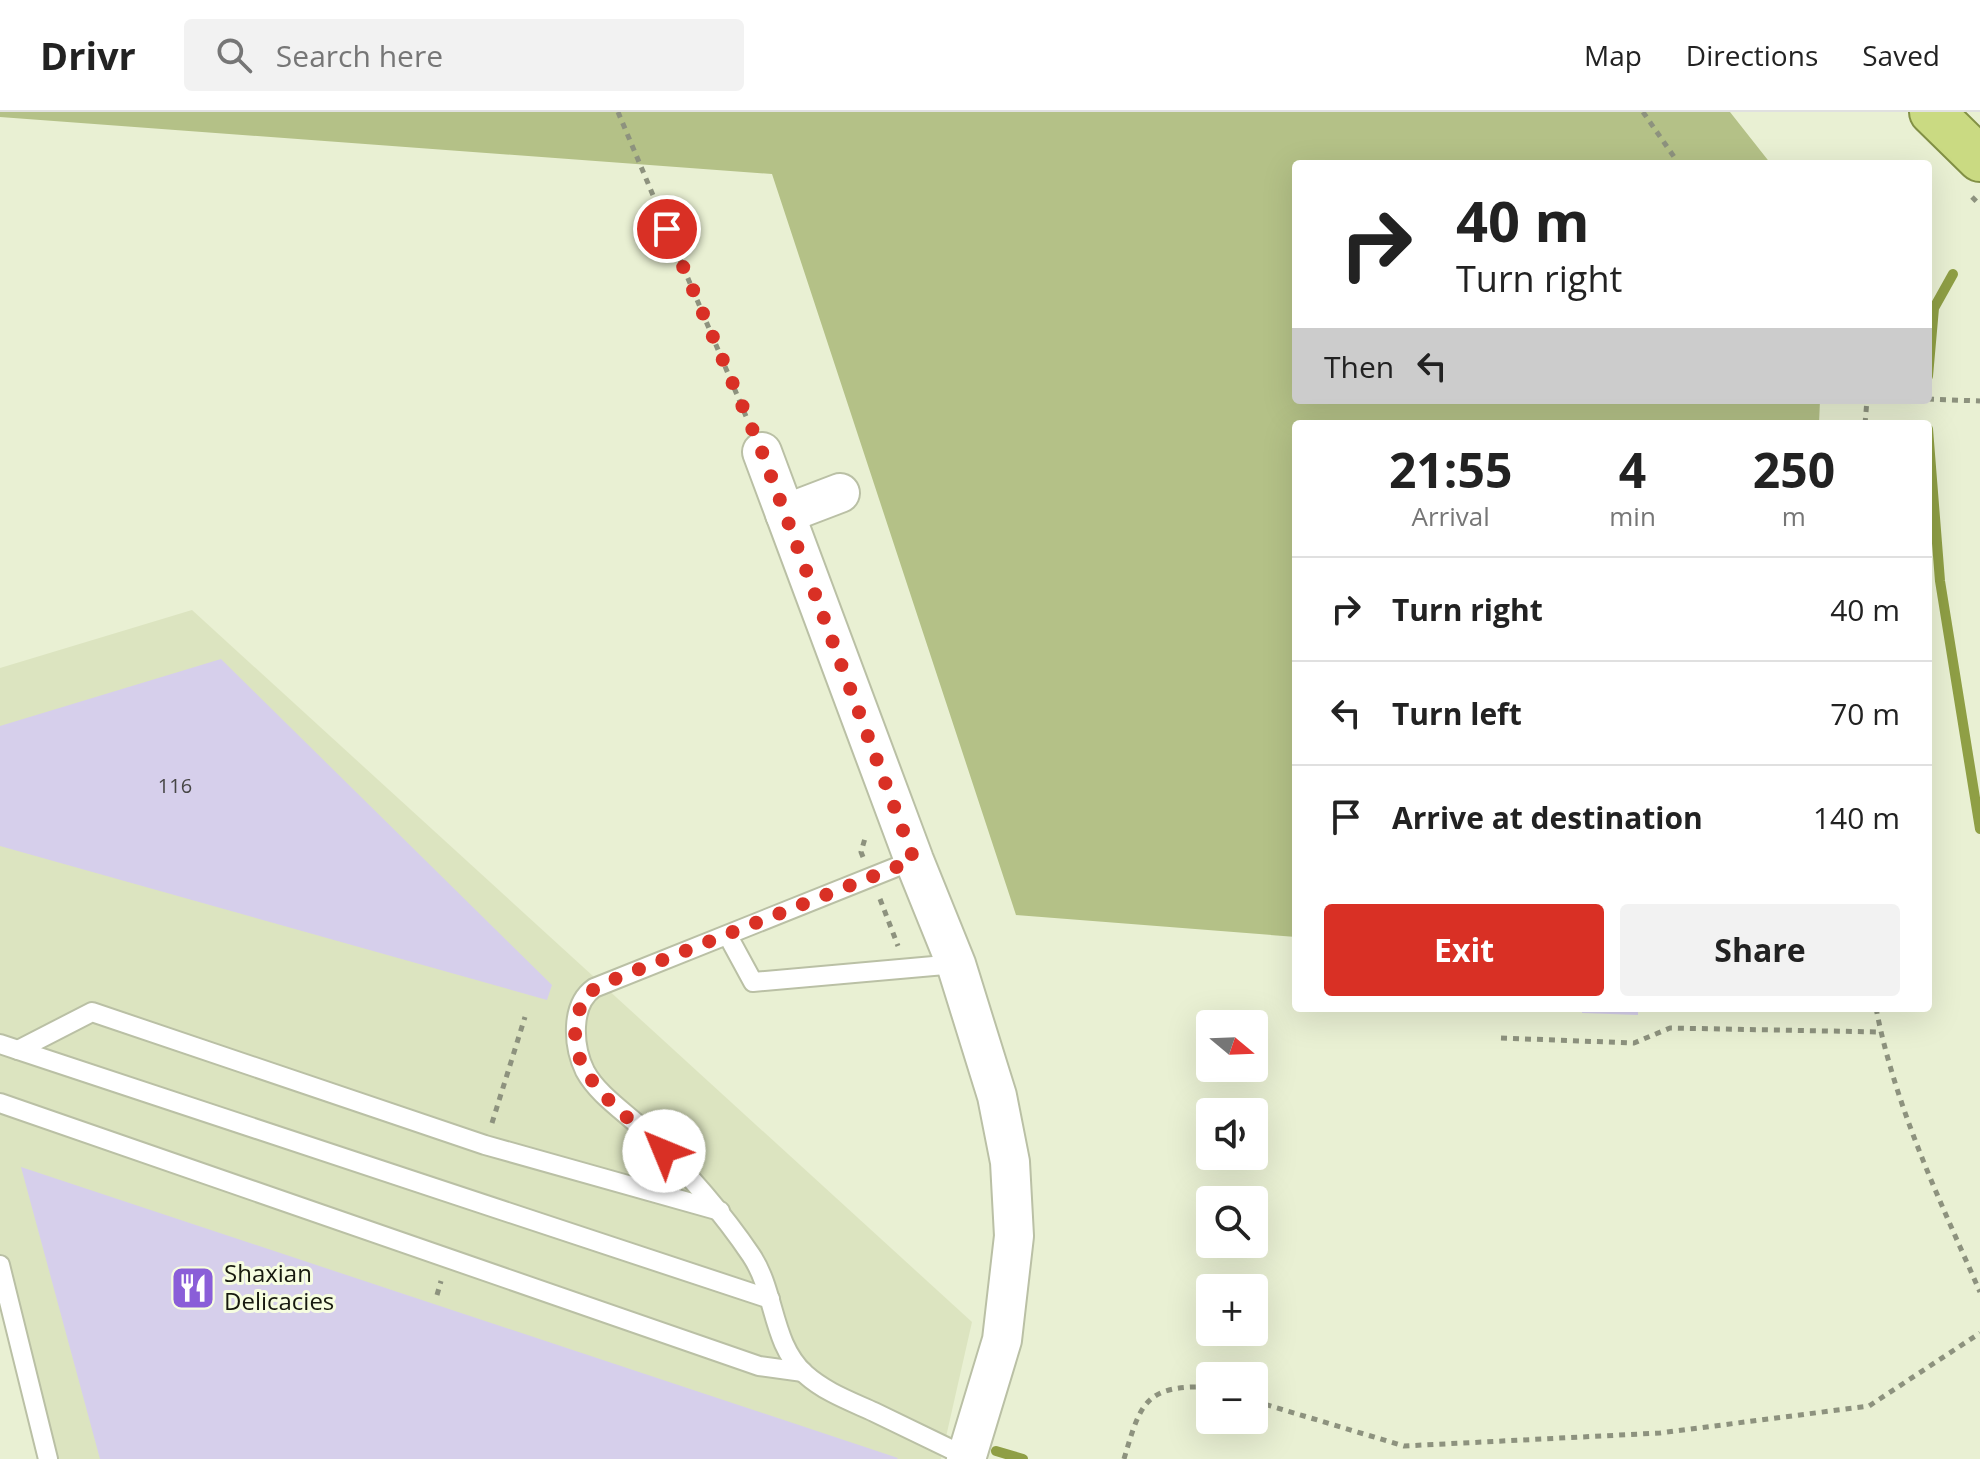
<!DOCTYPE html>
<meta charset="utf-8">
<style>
:root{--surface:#fff;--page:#f2f2f2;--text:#222;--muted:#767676;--line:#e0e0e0;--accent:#d93025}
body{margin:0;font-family:"Open Sans",sans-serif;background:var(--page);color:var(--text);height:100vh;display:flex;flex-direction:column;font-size:30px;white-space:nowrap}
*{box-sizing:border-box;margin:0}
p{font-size:26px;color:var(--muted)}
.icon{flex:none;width:44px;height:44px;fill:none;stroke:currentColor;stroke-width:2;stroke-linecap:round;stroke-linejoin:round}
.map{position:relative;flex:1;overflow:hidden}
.details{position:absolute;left:1292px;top:308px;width:640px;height:592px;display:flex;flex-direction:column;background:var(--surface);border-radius:8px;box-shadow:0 8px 32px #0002}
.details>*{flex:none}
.hud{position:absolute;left:1292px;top:48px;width:640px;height:244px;border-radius:8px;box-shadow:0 8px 32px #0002;background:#fff;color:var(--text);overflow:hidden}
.needle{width:52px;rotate:109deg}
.tools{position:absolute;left:1196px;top:898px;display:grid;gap:16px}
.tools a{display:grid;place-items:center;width:72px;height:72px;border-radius:8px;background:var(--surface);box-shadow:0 8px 32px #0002;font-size:40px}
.pin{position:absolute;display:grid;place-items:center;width:68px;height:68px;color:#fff;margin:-34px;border:4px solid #fff;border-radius:50%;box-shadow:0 2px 8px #0007}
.me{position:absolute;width:88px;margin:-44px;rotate:315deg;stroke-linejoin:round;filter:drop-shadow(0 0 6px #0008)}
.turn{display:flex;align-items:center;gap:28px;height:168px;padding:0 32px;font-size:36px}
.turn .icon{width:104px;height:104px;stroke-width:2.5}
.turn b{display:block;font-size:56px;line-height:68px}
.then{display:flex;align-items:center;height:76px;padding:0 32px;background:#0003;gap:16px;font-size:30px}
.eta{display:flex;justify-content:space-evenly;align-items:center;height:136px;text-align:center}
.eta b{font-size:48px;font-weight:700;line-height:56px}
.button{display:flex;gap:16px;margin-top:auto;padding:16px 32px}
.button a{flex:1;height:92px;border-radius:8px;background:var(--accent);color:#fff;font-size:32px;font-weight:700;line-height:92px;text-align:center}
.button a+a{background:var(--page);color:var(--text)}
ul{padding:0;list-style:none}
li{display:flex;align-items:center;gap:24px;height:104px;padding:0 32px;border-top:2px solid var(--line)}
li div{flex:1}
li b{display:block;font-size:30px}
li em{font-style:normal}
header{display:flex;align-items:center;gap:48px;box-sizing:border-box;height:112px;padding:0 40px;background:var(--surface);border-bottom:2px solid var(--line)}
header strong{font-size:38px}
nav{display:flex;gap:44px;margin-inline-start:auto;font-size:28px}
.search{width:560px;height:72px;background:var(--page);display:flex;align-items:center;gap:20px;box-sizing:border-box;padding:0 28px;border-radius:8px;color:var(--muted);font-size:30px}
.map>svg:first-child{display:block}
.built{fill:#dce4c0}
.green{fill:#b4c187}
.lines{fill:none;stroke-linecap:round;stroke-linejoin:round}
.stream{stroke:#8f9f45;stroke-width:10}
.building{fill:#d6cfeb}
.service-casing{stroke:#bac0a5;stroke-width:22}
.minor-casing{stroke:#bac0a5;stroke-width:42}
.trunk-casing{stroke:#829045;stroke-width:48}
.path{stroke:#8d927e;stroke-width:5;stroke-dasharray:6 6;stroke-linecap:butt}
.service{stroke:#fff;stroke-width:18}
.minor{stroke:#fff;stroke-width:38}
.trunk{stroke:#cada82;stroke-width:44}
.route{stroke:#d93025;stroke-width:14;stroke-dasharray:0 25.2}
.labels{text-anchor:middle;stroke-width:6;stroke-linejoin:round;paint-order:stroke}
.number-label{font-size:20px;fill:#474646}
.poi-label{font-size:24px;fill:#17190f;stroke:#f6fde0;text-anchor:start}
</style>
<header>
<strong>Drivr</strong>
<div class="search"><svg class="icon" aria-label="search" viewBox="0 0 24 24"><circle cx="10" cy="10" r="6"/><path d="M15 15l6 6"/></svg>Search here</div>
<nav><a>Map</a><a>Directions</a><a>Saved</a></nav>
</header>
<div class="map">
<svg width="1980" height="1347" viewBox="0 0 1980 1347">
<rect width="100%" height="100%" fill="#e9f0d3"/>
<path class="built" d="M192,498l780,712 -31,137h-898l-43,-162v-629z"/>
<path class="green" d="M0,0h1730l41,52h-475v236h524l-1,24h-523v513l-280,-22 -244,-741 -772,-57z"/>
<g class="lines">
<g class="stream">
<path d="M1928,264l6,-68 19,-34"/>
<path d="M1928,317l12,152 40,248"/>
<path d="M996,1339l27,8"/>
</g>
</g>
<g class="building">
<path d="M221,547l331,326 -5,15 -547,-154v-120z"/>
<path d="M1582,896h56v7l-56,-2z"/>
<path d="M21,1055l877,291 -1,1h-797z"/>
</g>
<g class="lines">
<g class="service-casing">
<g id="service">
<path d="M914,748l-320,128c-24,17 -21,58 -9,83 13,24 40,41 60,60 39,38 75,78 106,124 25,37 20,88 54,119 20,18 45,27 69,38 31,15 62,30 93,45"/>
<path d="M728,824l25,46 203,-18"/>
<path d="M0,932l18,6 74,-38 393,133 235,66"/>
<path d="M18,938l752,249"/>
<path d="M0,991l759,263 44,6"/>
<path d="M0,1153l48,194"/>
</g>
</g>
<g class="minor-casing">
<g id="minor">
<path d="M762,340l152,408 42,104 41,132 13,66 4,74 -12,104 -36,119"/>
<path d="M785,402l55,-21"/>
</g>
</g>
<g class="trunk-casing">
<path id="trunk" d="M1932,0l48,47"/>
</g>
<g class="path">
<path d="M618,0l130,309"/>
<path d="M1643,0l36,52"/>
<path d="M1972,85l8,8"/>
<path d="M1928,287l52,2"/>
<path d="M1865,312l2,-24"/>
<path d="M863,745l-2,-5 5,-17"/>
<path d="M880,787l18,47"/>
<path d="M1876,896c19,99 64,193 104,284"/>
<path d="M1501,926l133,5 36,-15 211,4"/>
<path d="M492,1011l33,-106"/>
<path d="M437,1183l4,-14"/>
<path d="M1254,1289l150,45 256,-13 209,-27 111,-73"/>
<path d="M1124,1347c17,-58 22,-74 86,-72"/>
</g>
<use href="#service" class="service"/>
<use href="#minor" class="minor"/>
<use href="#trunk" class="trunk"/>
</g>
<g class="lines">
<path class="route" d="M664,1039c-33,-34 -97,-72 -88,-127 1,-10 6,-20 9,-30l32,-16 297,-118 -152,-408 -95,-223"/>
</g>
<defs>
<g id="restaurant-square" transform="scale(2.3)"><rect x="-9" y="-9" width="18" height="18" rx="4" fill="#8a5ed8" stroke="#f6fde0"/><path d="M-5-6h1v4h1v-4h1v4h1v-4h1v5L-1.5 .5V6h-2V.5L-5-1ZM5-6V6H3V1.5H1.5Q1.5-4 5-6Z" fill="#fff"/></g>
</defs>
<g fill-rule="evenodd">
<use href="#restaurant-square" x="193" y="1176"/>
</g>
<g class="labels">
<g class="number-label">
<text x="175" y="681">116</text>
</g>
<g class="poi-label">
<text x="224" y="1170">Shaxian<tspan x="224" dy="28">Delicacies</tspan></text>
</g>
</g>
</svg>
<div class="tools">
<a><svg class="needle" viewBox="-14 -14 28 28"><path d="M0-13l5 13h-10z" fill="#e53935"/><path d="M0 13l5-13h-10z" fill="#767676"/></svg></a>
<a><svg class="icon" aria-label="sound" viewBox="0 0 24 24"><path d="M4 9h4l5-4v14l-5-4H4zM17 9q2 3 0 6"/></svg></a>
<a><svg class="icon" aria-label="search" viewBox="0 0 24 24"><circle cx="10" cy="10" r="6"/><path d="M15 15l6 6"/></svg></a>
<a>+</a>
<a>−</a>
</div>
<div class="pin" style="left:667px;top:117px;background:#d93025"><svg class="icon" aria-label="arrive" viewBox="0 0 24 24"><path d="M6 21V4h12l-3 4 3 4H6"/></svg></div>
<svg class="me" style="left:664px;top:1039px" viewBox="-20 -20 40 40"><circle r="19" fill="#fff"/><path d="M0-13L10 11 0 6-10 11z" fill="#d93025"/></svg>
<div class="hud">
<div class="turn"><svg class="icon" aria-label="right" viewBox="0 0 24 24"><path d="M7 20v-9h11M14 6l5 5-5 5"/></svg><div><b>40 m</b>Turn right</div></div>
<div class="then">Then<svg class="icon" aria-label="left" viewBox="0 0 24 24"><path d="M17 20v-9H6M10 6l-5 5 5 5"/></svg></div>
</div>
<section class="details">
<div class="eta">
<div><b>21:55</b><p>Arrival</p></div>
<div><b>4</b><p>min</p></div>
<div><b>250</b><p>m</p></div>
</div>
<ul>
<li><svg class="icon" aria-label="right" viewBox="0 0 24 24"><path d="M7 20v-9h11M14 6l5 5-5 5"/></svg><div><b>Turn right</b></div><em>40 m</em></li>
<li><svg class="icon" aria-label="left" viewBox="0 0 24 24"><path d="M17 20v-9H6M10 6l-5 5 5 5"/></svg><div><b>Turn left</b></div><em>70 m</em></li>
<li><svg class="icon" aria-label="arrive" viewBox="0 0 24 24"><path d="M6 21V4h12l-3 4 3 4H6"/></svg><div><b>Arrive at destination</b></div><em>140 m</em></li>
</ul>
<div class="button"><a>Exit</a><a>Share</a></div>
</section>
</div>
